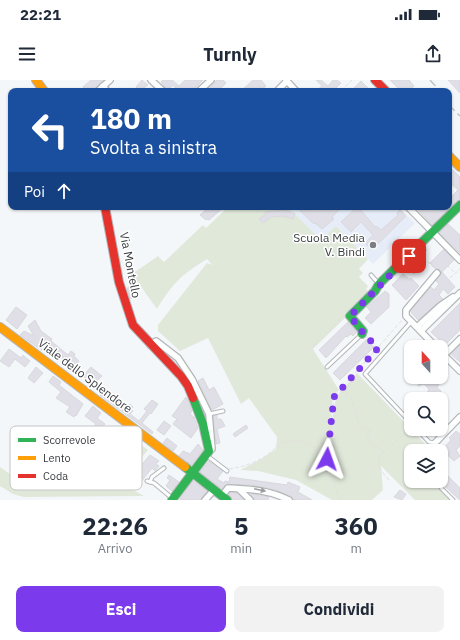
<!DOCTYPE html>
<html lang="it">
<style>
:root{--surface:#fff;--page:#f2f2f3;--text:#1f2937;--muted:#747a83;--accent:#7c3aed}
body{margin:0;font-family:"IBM Plex Sans",sans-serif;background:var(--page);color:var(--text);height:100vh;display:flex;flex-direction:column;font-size:15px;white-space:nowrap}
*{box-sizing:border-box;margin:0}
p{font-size:13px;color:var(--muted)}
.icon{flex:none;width:22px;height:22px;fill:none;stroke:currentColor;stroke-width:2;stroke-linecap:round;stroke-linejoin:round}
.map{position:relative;height:420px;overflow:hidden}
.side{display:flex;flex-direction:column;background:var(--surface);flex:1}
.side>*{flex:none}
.banner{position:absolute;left:8px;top:8px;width:444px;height:122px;border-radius:8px;box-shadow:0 1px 3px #0004;background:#1a4fa0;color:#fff;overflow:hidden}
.needle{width:26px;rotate:339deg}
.controls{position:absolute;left:404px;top:260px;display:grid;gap:8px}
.controls a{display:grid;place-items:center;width:44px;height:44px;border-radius:8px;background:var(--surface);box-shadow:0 1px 3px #0004;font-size:20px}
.pin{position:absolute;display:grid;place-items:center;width:34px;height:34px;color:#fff;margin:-17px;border-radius:8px;box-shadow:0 2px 6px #0006}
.me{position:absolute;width:44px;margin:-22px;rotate:4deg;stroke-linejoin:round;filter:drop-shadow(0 0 3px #0008)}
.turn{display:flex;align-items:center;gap:14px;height:84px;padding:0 16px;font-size:18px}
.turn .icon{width:52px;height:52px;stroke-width:2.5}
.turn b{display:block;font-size:28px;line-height:34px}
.then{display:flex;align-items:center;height:38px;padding:0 16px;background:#0003;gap:8px;font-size:15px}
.eta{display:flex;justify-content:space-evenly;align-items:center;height:68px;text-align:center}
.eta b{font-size:24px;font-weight:800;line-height:28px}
.primary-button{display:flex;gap:8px;margin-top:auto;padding:8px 16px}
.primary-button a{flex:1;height:46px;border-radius:8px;background:var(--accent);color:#fff;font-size:16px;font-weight:800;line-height:46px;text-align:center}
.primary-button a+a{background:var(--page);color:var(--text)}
.status{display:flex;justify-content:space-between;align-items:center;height:28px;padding:0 20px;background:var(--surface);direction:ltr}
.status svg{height:11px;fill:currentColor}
header{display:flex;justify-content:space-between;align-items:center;height:52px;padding:0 16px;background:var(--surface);font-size:18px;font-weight:800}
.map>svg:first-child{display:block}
.built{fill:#e6edf8}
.green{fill:#e0e8da}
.building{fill:#e0dee6;stroke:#d8d9dc}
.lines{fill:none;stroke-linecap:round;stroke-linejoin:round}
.lane-casing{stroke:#b4b6b9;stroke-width:5}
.street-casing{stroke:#b4b6b9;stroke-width:8}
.fast-casing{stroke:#b4b6b9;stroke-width:10}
.slow-casing{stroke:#b4b6b9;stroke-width:10}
.jam-casing{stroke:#b4b6b9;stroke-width:10}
.path{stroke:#e0e0e1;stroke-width:1;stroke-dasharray:4 2;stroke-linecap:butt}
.lane{stroke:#fdfefe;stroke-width:3}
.street{stroke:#fdfefe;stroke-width:5.5}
.fast{stroke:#30b455;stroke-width:8}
.slow{stroke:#ff9f0a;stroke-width:8}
.jam{stroke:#e5322d;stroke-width:8}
.rail{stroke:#c2c2c4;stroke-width:1.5;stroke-dasharray:8 4;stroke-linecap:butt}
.oneway{fill:#9c9ea0}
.route{stroke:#7c3aed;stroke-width:7;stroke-dasharray:0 12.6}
.poi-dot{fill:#7b7e82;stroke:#fff;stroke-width:1.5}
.labels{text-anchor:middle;stroke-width:3;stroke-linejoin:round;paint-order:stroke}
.poi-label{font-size:12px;fill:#3a3d41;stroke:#fff;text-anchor:end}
.street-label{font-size:12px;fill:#3a3d41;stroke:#fff}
.key{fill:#fff;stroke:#c4c5c6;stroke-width:1}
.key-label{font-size:11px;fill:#3a3d41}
</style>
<div class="status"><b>22:21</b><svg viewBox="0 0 49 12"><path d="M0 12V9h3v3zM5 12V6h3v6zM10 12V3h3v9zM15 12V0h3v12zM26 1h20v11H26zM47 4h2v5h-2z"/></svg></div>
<header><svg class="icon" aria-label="menu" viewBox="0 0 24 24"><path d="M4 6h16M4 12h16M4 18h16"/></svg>Turnly<svg class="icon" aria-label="share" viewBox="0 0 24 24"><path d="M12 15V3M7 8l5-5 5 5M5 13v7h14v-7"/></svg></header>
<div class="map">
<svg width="460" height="420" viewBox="0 0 460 420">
<rect width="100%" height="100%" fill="#f4f7fa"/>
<path class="built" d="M288,127h110l17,16 -42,41 -37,-38 -15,14z"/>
<g class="green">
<path d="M228,127h60l33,33 15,-14 32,33 -9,10 4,4 -4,4 9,9 -2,3 2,2 -23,23 2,2 -34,33 26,41 -6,6 -3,24 2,1 4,-24 21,-24 75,78h-21v30h20l20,19h-36l-34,-34 2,24 -11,10h-40l-36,-20 -38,-9 -18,-1 23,-12 13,-9 1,-12 -28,-39 -8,6 -33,-66 -28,13 -22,-20v-6l49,-62 5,2 -5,-6c-26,16 -34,24 -50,50l-25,-35 26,-18 6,6 39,-37 3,3z"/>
<path d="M140,364l8,6 -11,13 -7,-6z"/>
<path d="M84,380l20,27 14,1 6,-3 20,11 -120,1 -11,-3 -13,-8v-19l30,21c27,-7 33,-11 54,-28z"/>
</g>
<g class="building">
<path d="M91,0h13l-12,11h-5l-4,-4z"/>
<path d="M142,0l6,5 -9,6 -3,-4z"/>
<path d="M163,0h9l7,6 6,-6h18l-11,11h-14l-5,-6 -5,5 -7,-8z"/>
<path d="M217,0h6l3,3 -8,8h-13z"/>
<path d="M253,0h8l5,6 -6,5h-19z"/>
<path d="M316,0h5l7,6 5,-6h4l4,3 -8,8h-17l6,-5z"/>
<path d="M390,0h19l5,6 -5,5h-8z"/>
<path d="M448,0h12v13z"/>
<path d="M361,1l10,10h-20z"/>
<path d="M449,86l11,11v22l-28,26 -17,-18h18l4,4 4,-4h8l1,-5 -1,-3 9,-9 -9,-8z"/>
<path d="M209,127h15l-15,13 -2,-1 -1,1 -6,-5z"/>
<path d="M296,127h15l5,5 5,-5h21l-10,10 2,2 -12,10 -7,-6 -1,1z"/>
<path d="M359,128l16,19 1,-1 5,4 17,-15 -1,-2 3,-3 6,6 -34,34 -7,-7 8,-8 -12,-13 -10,10 -10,-10 14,-13 1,1z"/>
<path d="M285,130l10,4 -2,5 -10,-3 -12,1 -8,6 -4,-4 7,-5 -1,-2z"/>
<path d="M448,144l12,11v18l-21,-20z"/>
<path d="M444,169l10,11 -13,13 -1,-3 -4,-1 -6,-6z"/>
<path d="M419,175l7,7 -12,12 -8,-7z"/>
<path d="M442,192l13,15 -7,7 -5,-5 -4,6 4,4 -25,21 -8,-9 21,-24 3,3 5,-6 -3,-3z"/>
<path d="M403,194l6,5 2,-1 8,8 -13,14 -14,-15z"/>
<path d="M129,207l2,3 5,-2 1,4 -4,2 1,3 -4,2 -3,-11z"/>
<path d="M385,211l4,3v13l-18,17 -6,-6 6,-6 -4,-5z"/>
<path d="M460,223v27l-15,15 -14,-13z"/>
<path d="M16,227l11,8 -10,14 -11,-9z"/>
<path d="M35,240l6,11 11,8 -1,2 17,14 3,-4 4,3 -1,2 5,5 -7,8 -13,-14 -2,2 -12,-9 -2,3 -23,-16 4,-4 10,5 -6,-10z"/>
<path d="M348,242l9,10 -4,4 -2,-2 -4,3 -1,-1 -20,22 -7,-8z"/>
<path d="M367,259l7,8 -34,33 -7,-7z"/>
<path d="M460,265v17l-9,-8z"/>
<path d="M9,269l12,9 2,-3 3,3 4,3 -5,6 -10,-8 -6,8 -9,-6z"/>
<path d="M36,287l7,6 -9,10 -6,-5z"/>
<path d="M91,287l11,9 -9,9 -10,-9z"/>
<path d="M53,296l8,6 -2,3 24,19 -7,12 -1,-1 -1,2 -8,-5 4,-5 -14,-9 5,-6 -12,-10z"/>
<path d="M424,297h16v5l-3,6 4,3 -1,5 -4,1 -4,-4 -4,2 -1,-2 2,-4 -5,-5 -6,2 1,-4 4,1z"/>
<path d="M203,298l6,12 5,-3 9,17 -11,6 -14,-29z"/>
<path d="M105,309l4,3 -4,5 6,4 1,-2 15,8 3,-3 3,3 -2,2 2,2 -3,3 9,7 8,-10 -3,-2 8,-9 6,4 -7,10 -1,-1 -8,10 11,9 -1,2 -52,-39z"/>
<path d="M186,317l6,14 -2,3 5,4 -2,2h2l3,8 -7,10 -18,-14 4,-5 -5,-3z"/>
<path d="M93,326l8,7 -4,5 8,6 -2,2 6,4 2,-2 3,3 3,-3 3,2 -17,22 1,1 -3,4 -5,-3 6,-8 -4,-3 4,-5 -7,-5 -11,13 6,4 -3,4 -9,-7 18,-23 -11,-8z"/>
<path d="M217,335v4h4l4,7 -8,3 3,14 -4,1 -3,-28z"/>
<path d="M164,341l7,5 -7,9 -7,-5z"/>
<path d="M246,345l2,3 -13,9 -2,-3z"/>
<path d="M456,351l4,3v12l-4,4 4,6 -6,5 -12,-11 9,-10 -2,-2z"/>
<path d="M167,358l10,8 -4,5 -10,-8z"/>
<path d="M198,364l5,6 -12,15 -12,-9 4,-5 7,3z"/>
<path d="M150,375l9,6 -3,3 3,2 -4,5 -3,-3 -12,15 -8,-7z"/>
<path d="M209,381l14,10 -6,8 7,4 1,-2 4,1 1,-5 57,8 1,-3 12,5 -2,5 14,8h-18l-3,-4 -15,-6 -24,-5 -24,-1 -6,5 -22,-17z"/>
<path d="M446,394l14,14v12l-19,-17z"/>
<path d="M169,395l10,7 -7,9 -6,-5 4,-6 -3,-2z"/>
<path d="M193,401l14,10 -6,9h-20l-1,-1z"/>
<path d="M400,410l6,4 -4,6 -8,-3z"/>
<path d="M230,412l7,1 7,7h-12l-3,-6z"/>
<path d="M250,414l9,1 10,2 -1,3h-14z"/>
</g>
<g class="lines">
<g class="lane-casing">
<g id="lane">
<path d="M419,166l5,4"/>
<path d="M371,195l7,8"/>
<path d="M327,287l35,-33"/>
<path d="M209,334l14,-3"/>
<path d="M411,343l-46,-49 46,-52"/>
<path d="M417,349l12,13 6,1"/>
<path d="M206,375l21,16"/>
<path d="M147,401l7,2 18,15"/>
<path d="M150,402l2,-5 12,-9"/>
<path d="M441,408l12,12"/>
</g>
</g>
<g class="street-casing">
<g id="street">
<path d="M151,0l12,11"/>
<path d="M286,0l10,11"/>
<path d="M103,6l4,5"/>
<path d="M98,11l12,-11"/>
<path d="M199,11l12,-11"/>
<path d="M277,11l10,-10"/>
<path d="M408,127l52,53"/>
<path d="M417,247l23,-21 13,-9"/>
<path d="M421,251l39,-38"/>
<path d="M150,265l6,-4 22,17 14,21 17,35 3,35 -3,2"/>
<path d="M436,267l-30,-31v-6l31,-37"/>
<path d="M441,272l19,19"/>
<path d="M444,275l16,-16"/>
<path d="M435,363l25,-26"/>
<path d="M239,409l11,11"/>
<path d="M222,416l6,-8c22,1 41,2 61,12"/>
<path d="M205,420l9,-10"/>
</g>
</g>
<g class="fast-casing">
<g id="fast">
<path d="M362,254l1,-3 -13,-15 25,-25 4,-7 81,-79"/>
<path d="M185,387l42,33"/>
<path d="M172,420l37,-49 -6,-27 -10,-26"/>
</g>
</g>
<g class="slow-casing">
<g id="slow">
<path d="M36,0l8,11"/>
<path d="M449,76l11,11"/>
<path d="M0,247l185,140"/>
</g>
</g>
<g class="jam-casing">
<g id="jam">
<path d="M375,0l11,11"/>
<path d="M105,127l14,75 14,43 48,51 7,10 5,12"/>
</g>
</g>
<g class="path">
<path d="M341,11l11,-11"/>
<path d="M424,135l8,-8"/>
<path d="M423,177l12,12"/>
<path d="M447,185l8,8"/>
<path d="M445,187l3,-3"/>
<path d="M450,198l10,-9"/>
<path d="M367,257l11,11"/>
<path d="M308,271l35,-34"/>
<path d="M340,311l11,6 9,31 10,1 -3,11 7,6 10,5"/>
<path d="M229,389c13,-2 23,-5 35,-12 6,-3 11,-10 17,-13 19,-9 35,2 45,17"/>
<path d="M389,400c-7,-8 -12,-13 -9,-24l31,-29"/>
<path d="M340,420l-14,-38 8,-65 69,-78"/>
</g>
<use href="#lane" class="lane"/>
<use href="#street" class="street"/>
<use href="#fast" class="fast"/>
<use href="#slow" class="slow"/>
<use href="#jam" class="jam"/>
<g class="rail">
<path d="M430,0l10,11"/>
<path d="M449,25l11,11"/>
</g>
</g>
<defs><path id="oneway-solid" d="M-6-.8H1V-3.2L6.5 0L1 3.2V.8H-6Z"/></defs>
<use class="oneway" href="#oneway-solid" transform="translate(260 410) rotate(12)"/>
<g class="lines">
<path class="route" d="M327,379l7,-62 44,-49 -15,-15 -13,-17 59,-60"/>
</g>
<circle class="poi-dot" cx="373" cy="165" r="4"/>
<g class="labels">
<g class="poi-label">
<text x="365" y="162">Scuola Media<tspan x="365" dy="14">V. Bindi</tspan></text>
</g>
<g class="street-label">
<text transform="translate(130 185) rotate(79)" y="4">Via Montello</text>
<text transform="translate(85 296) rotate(37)" y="4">Viale dello Splendore</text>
</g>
</g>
<rect x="10" y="346" width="132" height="64" rx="6" class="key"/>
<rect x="18" y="358" width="18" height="4" fill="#30b455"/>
<rect x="18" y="376" width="18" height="4" fill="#ff9f0a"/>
<rect x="18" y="394" width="18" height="4" fill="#e5322d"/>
<g class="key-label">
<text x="43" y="364">Scorrevole</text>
<text x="43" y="382">Lento</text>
<text x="43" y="400">Coda</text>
</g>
</svg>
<div class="controls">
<a><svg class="needle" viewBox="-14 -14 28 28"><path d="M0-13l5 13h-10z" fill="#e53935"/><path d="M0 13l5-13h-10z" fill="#747a83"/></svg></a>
<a><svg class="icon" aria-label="search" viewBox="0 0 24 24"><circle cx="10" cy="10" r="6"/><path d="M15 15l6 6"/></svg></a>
<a><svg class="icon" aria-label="layers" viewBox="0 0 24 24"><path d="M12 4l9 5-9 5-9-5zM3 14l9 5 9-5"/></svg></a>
</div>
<div class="pin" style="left:409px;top:176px;background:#d93025"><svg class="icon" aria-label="arrive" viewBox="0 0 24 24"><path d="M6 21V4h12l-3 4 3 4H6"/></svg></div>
<svg class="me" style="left:327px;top:379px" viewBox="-20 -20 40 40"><path d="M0-17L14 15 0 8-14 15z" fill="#7c3aed" stroke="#fff" stroke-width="4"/></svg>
<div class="banner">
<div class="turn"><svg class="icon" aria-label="left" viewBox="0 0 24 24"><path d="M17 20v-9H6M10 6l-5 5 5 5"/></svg><div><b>180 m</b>Svolta a sinistra</div></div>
<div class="then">Poi<svg class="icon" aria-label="ahead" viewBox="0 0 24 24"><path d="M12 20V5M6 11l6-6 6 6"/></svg></div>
</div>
</div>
<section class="side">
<div class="eta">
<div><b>22:26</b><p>Arrivo</p></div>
<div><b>5</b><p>min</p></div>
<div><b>360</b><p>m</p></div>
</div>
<div class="primary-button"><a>Esci</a><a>Condividi</a></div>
</section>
